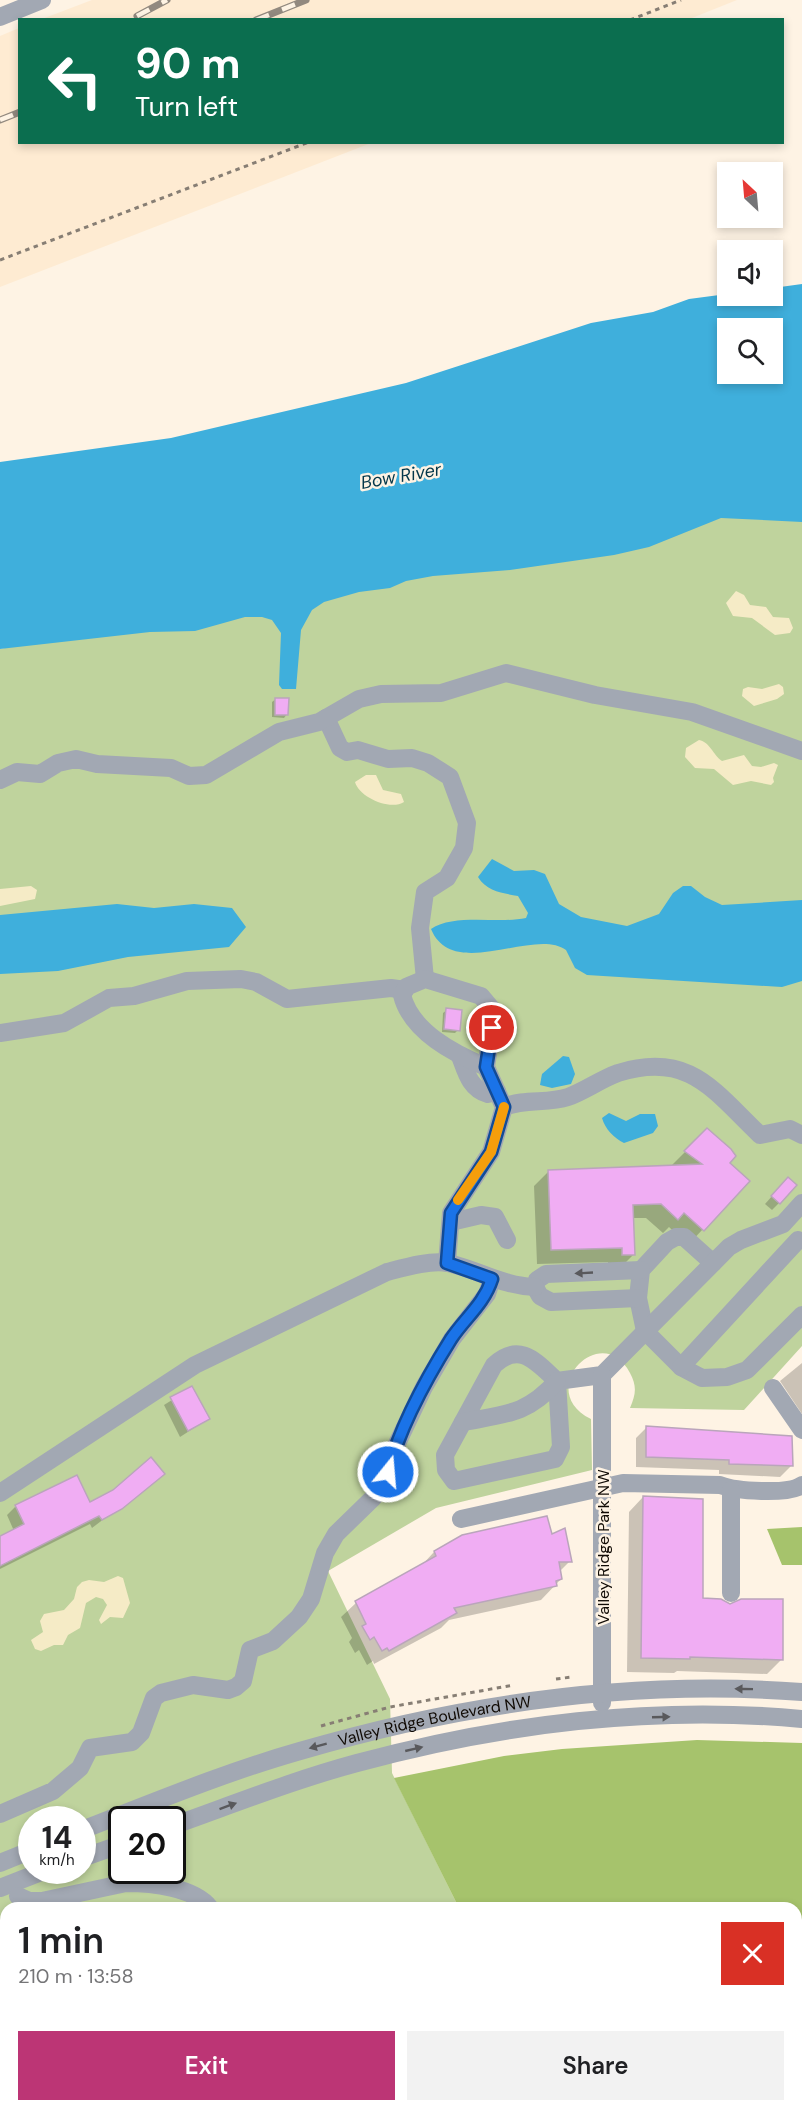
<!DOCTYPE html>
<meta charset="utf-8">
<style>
:root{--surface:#fff;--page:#f2f2f2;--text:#202124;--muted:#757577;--accent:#bc3575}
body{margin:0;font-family:"DM Sans",sans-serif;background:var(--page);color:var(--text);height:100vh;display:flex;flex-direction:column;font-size:22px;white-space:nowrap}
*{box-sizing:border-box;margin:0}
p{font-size:20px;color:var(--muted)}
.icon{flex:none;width:33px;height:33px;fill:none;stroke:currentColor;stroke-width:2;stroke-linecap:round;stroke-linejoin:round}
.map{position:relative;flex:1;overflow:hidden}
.sheet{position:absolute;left:0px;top:1902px;width:802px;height:210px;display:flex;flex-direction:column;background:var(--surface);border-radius:18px 18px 0 0;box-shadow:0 3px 9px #0003}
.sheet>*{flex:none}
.guide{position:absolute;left:18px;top:18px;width:766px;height:126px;border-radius:0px;box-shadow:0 3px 9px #0003;background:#0b6e4f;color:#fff;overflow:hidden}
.needle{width:39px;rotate:334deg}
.tools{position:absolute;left:717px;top:162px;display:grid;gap:12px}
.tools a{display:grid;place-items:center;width:66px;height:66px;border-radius:0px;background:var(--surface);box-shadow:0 3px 9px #0003;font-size:30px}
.speed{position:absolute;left:18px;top:1806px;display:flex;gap:12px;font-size:30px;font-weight:700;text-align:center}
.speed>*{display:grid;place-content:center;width:78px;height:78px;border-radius:50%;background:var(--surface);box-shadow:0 3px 9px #0003;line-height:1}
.speed small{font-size:15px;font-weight:400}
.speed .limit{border:3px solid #111;border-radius:9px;background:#fff;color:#111}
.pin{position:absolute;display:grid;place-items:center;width:51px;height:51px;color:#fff;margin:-26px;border:3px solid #fff;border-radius:50%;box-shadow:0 2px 6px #0007}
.me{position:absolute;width:66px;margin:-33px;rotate:17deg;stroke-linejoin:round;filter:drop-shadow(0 0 4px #0008)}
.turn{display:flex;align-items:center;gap:21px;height:126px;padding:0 18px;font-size:27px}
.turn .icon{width:78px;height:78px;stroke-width:2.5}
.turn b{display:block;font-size:42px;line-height:51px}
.round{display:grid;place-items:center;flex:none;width:63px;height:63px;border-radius:0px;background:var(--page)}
.overview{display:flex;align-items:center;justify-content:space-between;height:102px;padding:0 18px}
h1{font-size:36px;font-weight:600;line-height:45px}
.action{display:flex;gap:12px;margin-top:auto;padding:12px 18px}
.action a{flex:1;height:69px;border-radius:0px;background:var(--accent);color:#fff;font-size:24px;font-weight:600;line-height:69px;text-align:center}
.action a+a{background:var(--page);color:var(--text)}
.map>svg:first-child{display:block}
.built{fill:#feebd2}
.green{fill:#bfd39d;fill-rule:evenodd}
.forest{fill:#a6c36c}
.sand{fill:#f5ebc6}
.water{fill:#3fafdc;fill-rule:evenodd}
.shadow{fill:#0003}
.building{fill:#f0adf3;stroke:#baa5bb;stroke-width:1.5}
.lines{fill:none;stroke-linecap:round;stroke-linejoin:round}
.path{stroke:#877e74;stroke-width:3;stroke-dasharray:4.5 4.5;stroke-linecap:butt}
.minor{stroke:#a2a8b3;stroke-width:18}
.rail-casing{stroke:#92897f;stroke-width:7}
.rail{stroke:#fef3e4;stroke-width:4.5;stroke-dasharray:14;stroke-linecap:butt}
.oneway{fill:#59595c}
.route-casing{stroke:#114b97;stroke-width:15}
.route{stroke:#1a73e8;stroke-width:10}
.slow{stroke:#f59e0b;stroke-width:10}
.labels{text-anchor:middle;stroke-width:5;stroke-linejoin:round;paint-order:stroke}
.street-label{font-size:16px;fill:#100a04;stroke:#fef3e4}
.water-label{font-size:18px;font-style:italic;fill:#04374a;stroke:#fef3e4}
</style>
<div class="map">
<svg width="802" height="2112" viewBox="0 0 802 2112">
<rect width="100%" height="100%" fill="#fef3e4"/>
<g class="built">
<path d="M92,0h645l-50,20 -645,-1z"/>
<path d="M19,28l1,114 351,1 -371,144v-251z"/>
</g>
<g class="green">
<path d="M802,503v843l-58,64 -114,-2c6,-14 7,-22 0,-35 -28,-54 -97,17 -39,46l1,51 -156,38 -108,63 62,128 2,74 67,135h-453v12l-6,-1v-1270l439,-90zM32,1820h50v50h-50zM122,1820h50v50h-50z"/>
<path d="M252,2106h437l10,6h-445z"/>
</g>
<g class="forest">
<path d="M802,1527v38h-20l-15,-36z"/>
<path d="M697,1740l105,3v369h-103l-10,-6h107v-198h-337l-65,-130 110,-22 58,-7z"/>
<path d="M0,1919l6,1v186h246l2,6h-254z"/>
</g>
<g class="sand">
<path d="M736,591l8,4 6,10 16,2 7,10 16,1 4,10 -3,5 -15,2 -23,-17 -19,-2 -7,-13z"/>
<path d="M779,684l4,3 1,7 -7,5 -23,7 -12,-10 1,-7 5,-2 14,2z"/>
<path d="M699,740c11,2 14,15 23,21l22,-6 8,11 9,1 13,-4 4,2 -5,13 1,4 -3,3 -20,-4 -18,4 -19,-16 -19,-1 -10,-11 1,-9z"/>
<path d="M366,775h10l7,15 18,4 3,8c-14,9 -45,-5 -49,-20z"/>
<path d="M31,886l6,4 -2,9 -35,7v-17z"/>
<path d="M118,1576l5,2 7,25 -7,15 -13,-1 -9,7 -2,-4 8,-15 -4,-6 -7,-2 -10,6 -6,25 -12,7 -5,10h-9l-13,6 -6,-2 -4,-9 12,-8 -3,-11 4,-7 20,-4 10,-11 3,-12 5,-5 7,-2 15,2z"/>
</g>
<g class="water">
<path d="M802,284v238l-81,-4 -72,29 -35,8 -104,15 -77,6 -27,5 -16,7 -31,4 -35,10 -12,8 -11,20 -5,59h-14l-3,-4 2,-52 -9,-13 -10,-3h-17l-50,14 -45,1 -150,17v-187l171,-24 235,-55 185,-60 62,-11 36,-13 38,-5 45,2 1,-8zM728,328h44v46h-44z"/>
<path d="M492,859l22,12 20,-1 11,4 14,30 22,13 46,9 32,-12 14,-21 10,-7h8l14,11 17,8 80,-5v81l-20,6 -195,-12 -12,-7 -9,-18c-32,-23 -113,32 -135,-21 23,-16 67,-5 95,-11l2,-5 -10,-17c-15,-3 -31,-4 -40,-19z"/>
<path d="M117,904l37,4 40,-4 38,4 14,19 -17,20 -101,10 -70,14 -58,3v-59z"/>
<path d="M563,1056l6,1 6,17 -4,10 -19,4 -12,-3 2,-11z"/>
<path d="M609,1113l17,8 14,-7h15l3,12 -5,7 -29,10c-10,-5 -19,-14 -22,-25z"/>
</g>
<g class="shadow">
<path d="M276,699l11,15 -3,4 -12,-1v-15z"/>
<path d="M447,1010l11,20 -3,3 -13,-1 1,-19z"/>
<path d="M707,1130l21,33 20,18 -60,64 -19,-18 -6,6 -17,-15h-14l2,36 -15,15h-11v-7l-71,2 -3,-78 14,-14 122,-5z"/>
<path d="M781,1186l-2,17 -7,7 -7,-6z"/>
<path d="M802,1363v51l-22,-33z"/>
<path d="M191,1388l17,31 -28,18 -16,-32z"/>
<path d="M647,1427l144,39 -11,11 -61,-3v-4l-83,-3v-29z"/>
<path d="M163,1474l-71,54 -2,-4 -90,45v-31l14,-7 -7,-16 9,-9 73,-2z"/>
<path d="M643,1497l59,103 79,60 -14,14 -90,-3 -3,2 -47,-1 2,-160z"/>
<path d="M551,1536l19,25 -11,11 2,7 -20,21 -92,20 -8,8 -67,36 -1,-3 -6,4 -8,-15 -4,3 -6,-11 3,-4 -11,-21 15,-14 65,-37 13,-14 29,-15z"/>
</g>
<g class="building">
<path d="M275,698h14l-1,17h-13z"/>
<path d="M446,1008l16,2 -2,21 -16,-2z"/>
<path d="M707,1128l24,21 5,7 -6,7 20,18 -46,50 -20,-18 -6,7 -17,-16 -28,1 2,50h-13v-7l-71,2 -3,-80 154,-6 -18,-13z"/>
<path d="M788,1177l9,8 -17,19 -9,-8z"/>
<path d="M192,1386l18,33 -22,12 -18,-34z"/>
<path d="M646,1426l146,10 1,30 -64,-2v-4l-83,-3z"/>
<path d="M151,1457l14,17 -43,35 -20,11 -3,-4 -99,50v-30l24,-12 -9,-19 62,-30 13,27 23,-12z"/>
<path d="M643,1496l60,3v99l18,1 9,5 11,-5h42v61l-93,-3v2l-49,-1z"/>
<path d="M547,1516l5,18 13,-6 7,34h-13l3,17 -6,2 1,5 -103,22 3,5 -68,38 -2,-3 -5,3 -8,-14 -4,3 -8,-14 4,-2 -11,-23 81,-45 -2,-5 28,-16z"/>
</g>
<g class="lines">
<g class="path">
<path d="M630,20l51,-20"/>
<path d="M0,260l309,-118"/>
<path d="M556,1679l16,-2"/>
<path d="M321,1726l69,-19 124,-22"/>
</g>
<g class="minor">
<path d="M0,17l42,-17"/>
<path d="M326,718l14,30 7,4 11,-2 30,9 24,-1 16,5 22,14 17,46 -3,25 -17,30 -22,14 -5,36 5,51"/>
<path d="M0,780l17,-8 23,2 18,-11 18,-4 21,5 74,4 18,8 17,-1 73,-43 40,-10 40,-23 22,-5 60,-1 65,-20 89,22 97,17 110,39"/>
<path d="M0,1033l64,-10 45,-25 25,-2 53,-15 54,-2 15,3 31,17 104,-11 14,2"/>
<path d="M460,1056c6,16 10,33 28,38l9,-3"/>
<path d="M504,1107c21,-9 43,-3 64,-10 17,-6 33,-18 50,-24 71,-22 95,17 142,62l30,-6 12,6"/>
<path d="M451,1222l30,-7 14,2 12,23"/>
<path d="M447,1263l4,-50 40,-61 13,-45 -18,-40 6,-39 -1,-20 -10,-12 -56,-17 -19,8 -4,8c9,37 53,59 84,72"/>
<path d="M713,1263l-29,-26h-8l-9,5 -26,28 -3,28 7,33 36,36 21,11 25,-1 20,-7 55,-55"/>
<path d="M535,1287l2,-7 9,-6 95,-4"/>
<path d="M535,1287l5,9 11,6 87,-4"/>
<path d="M681,1367l117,-127"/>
<path d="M557,1381l4,66 -6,12 -101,22 -8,-11 -1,-15 49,-90c26,-24 42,-3 63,16l45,-6 127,-128 12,-7 42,-16 19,-21"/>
<path d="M773,1388l29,42"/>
<path d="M463,1422c42,-8 64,-7 94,-41"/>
<path d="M0,1493l195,-128 192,-93c19,-5 43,-12 61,-9 31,7 55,23 87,24"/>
<path d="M461,1519l162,-36 97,2c15,6 68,10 82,0"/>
<path d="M731,1593v-103"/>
<path d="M602,1703v-328"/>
<path d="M0,1814l53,-23 27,-23 10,-20 42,-6 9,-9 13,-35 7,-5 32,-8 35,5 8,-3 7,-6 7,-31 23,-9 26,-24 12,-18 14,-46 11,-19 37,-36 8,-11 13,-37 30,-63 28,-48 35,-45 5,-15"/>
<path d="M172,1826c62,-22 122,-46 185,-63 143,-39 297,-58 445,-44"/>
<path id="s1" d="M82,1830c72,-28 144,-58 218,-79 164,-48 331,-72 502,-59"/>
<path d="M82,1858l40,-14"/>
<path d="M0,1863l32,-13"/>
<path d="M0,1888l46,-18"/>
<path d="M18,1896l11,5h13l84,-18c25,0 68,4 84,25"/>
<path d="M285,2106l5,6"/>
<path d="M546,2106v6"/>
<path d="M627,2106l2,6"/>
</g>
<g class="rail-casing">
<g id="rail">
<path d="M137,16l30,-16"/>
<path d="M256,20l50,-20"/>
<path d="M0,120l20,-8"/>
</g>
</g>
<use href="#rail" class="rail"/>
</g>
<defs><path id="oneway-solid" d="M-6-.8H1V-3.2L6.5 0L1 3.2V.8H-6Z" transform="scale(1.5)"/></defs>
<g class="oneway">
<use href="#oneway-solid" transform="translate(584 1273) rotate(177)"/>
<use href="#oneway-solid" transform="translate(744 1689) rotate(-179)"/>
<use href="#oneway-solid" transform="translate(661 1717) rotate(-2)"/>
<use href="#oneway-solid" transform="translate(318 1746) rotate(165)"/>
<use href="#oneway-solid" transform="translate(414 1749) rotate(-13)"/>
<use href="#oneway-solid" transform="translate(228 1806) rotate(-20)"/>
</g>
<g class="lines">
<g class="route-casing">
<path id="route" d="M388,1472c12,-46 38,-93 63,-133 14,-21 33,-35 41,-60l-45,-16 4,-50 40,-61 13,-45 -18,-40 6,-39"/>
</g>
<use href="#route" class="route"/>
<path class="slow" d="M458,1200l33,-48 13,-45"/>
</g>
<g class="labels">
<g class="street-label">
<text transform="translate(603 1547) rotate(-90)" y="6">Valley Ridge Park NW</text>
<text dy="6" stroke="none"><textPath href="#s1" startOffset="370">Valley Ridge Boulevard NW</textPath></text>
</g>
<g class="water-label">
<text transform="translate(401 476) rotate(-10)" y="6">Bow River</text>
</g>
</g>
</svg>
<div class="tools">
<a><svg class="needle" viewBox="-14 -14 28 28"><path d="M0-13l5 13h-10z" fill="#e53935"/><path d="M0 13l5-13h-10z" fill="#757577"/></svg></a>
<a><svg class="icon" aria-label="sound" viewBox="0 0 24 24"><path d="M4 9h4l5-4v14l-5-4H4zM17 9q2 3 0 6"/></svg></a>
<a><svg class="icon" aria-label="search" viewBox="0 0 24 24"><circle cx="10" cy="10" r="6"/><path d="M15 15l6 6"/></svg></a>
</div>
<div class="speed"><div>14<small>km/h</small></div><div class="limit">20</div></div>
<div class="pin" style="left:492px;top:1028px;background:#d93025"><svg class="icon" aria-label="arrive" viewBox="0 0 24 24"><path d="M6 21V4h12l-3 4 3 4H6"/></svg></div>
<svg class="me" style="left:388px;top:1472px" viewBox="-20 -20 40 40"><circle r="17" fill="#1a73e8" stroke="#fff" stroke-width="3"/><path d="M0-11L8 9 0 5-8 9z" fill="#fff"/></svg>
<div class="guide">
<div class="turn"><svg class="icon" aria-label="left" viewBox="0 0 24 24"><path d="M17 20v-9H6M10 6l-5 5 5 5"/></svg><div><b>90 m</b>Turn left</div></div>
</div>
<section class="sheet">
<div class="overview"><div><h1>1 min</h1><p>210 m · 13:58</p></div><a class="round" style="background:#d93025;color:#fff"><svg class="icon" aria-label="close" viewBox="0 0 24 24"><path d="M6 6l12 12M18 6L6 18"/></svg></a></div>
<div class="action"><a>Exit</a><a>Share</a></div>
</section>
</div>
